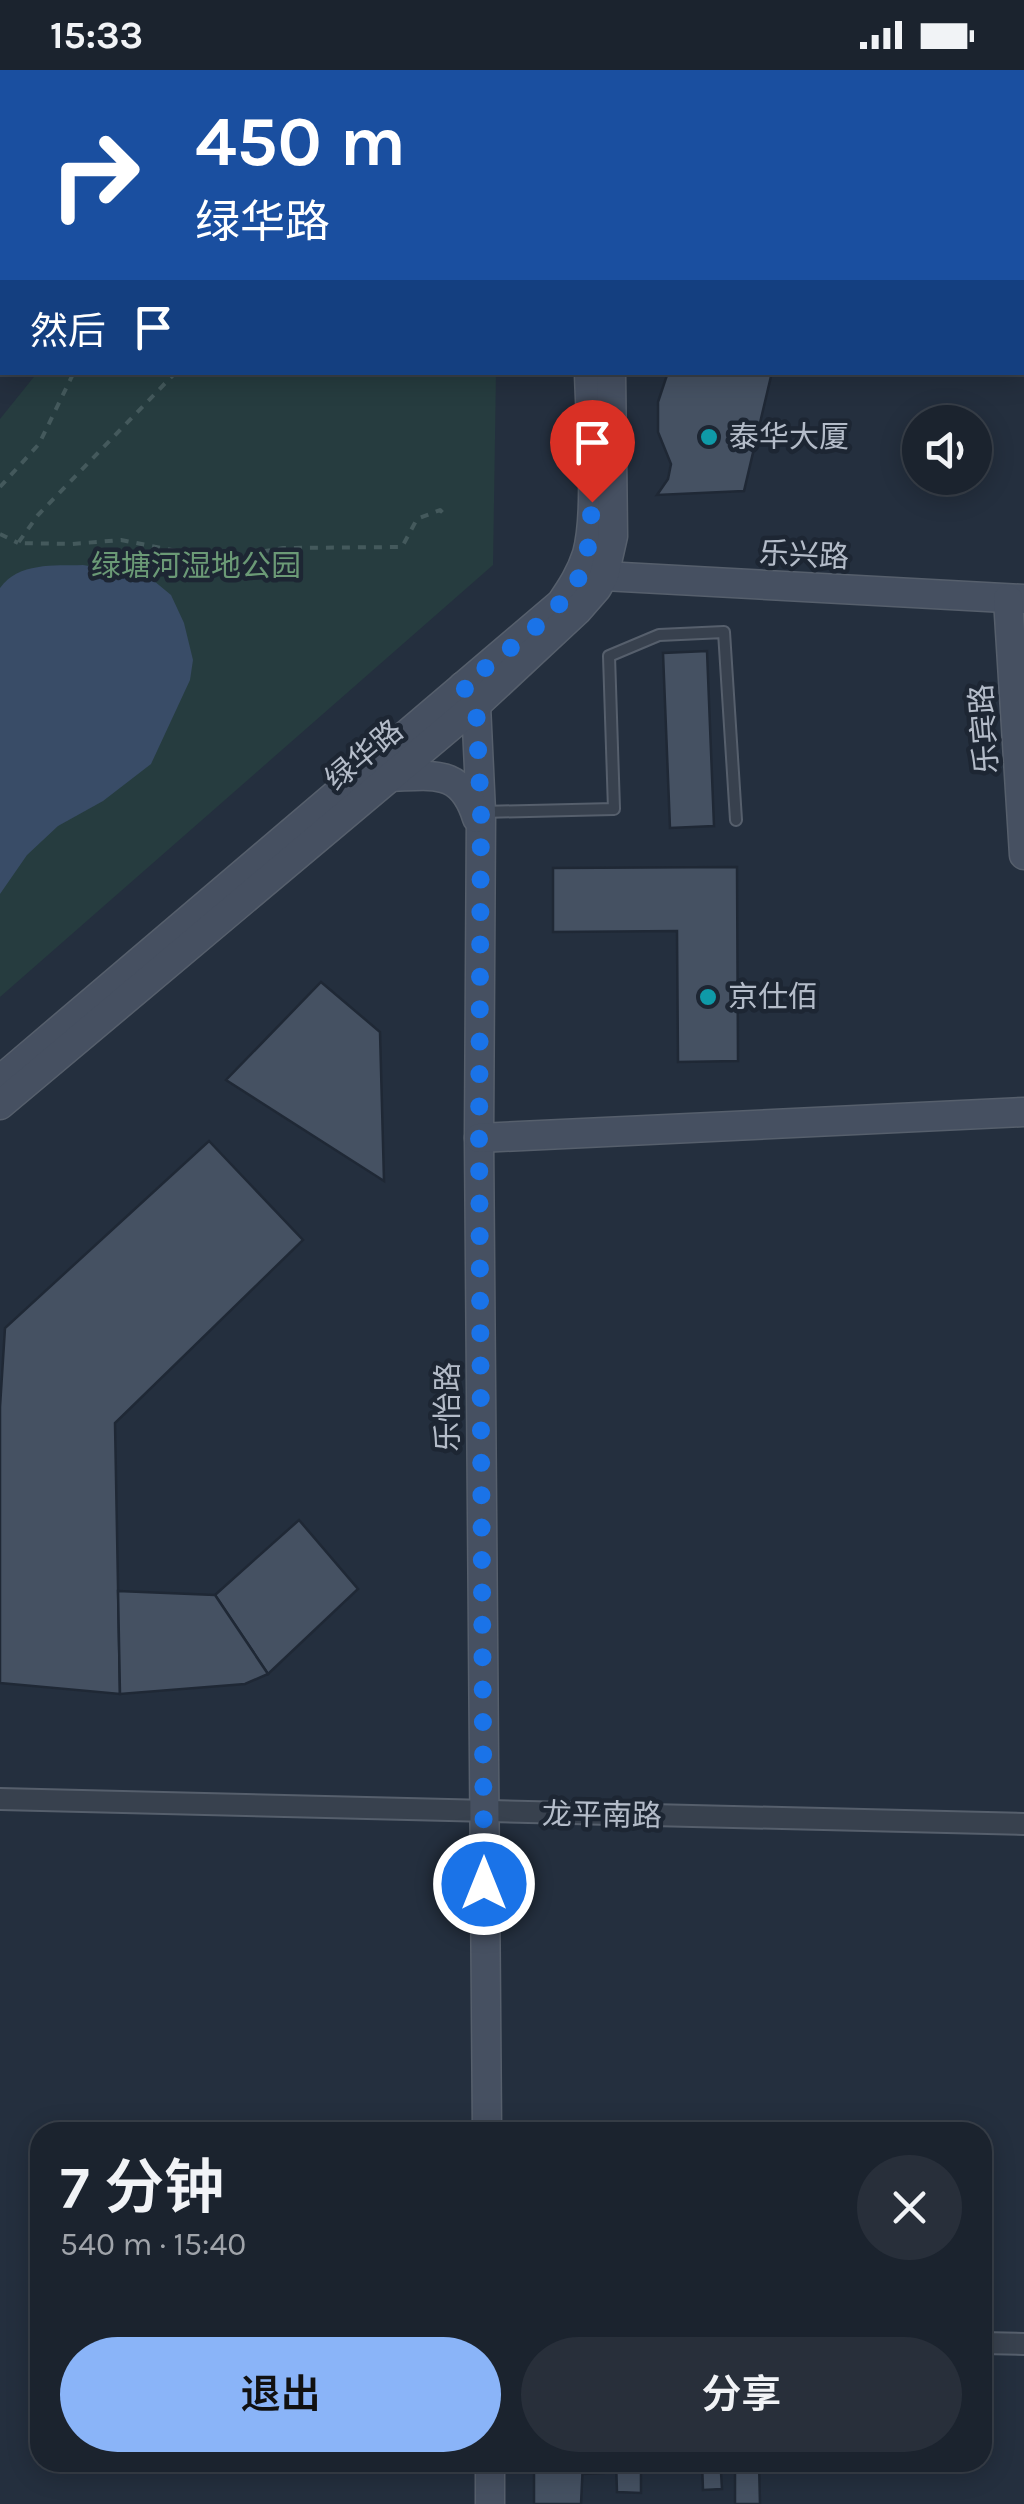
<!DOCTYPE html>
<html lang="zh">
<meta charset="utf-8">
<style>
:root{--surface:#1b232e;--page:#282f3a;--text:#f1f3f6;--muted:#a0a4aa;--line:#39404a;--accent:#8ab4f8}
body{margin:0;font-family:Karla,"Noto Sans SC",sans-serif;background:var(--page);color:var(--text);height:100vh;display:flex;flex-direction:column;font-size:38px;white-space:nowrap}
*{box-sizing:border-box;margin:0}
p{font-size:32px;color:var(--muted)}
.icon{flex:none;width:55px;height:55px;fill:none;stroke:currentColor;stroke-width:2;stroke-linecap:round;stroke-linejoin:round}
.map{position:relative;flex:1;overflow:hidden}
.sheet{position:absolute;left:30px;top:2052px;width:962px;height:350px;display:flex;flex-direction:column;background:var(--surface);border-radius:30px;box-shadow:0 5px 25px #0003,0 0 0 2px var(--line)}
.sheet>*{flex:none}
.hud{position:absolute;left:0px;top:0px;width:1025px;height:305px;box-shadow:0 5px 25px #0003,0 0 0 2px var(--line);background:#1a4fa0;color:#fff;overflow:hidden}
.buttons{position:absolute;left:902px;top:335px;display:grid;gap:20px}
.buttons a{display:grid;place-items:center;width:90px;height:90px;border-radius:50%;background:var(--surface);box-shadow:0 5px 25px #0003,0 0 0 2px var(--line);font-size:50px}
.pin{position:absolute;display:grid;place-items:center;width:85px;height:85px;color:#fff;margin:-102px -42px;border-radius:50% 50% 50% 0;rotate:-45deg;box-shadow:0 0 10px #0007}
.pin .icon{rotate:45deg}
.me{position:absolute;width:110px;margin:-55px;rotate:0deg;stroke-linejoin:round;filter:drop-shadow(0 0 8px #0008)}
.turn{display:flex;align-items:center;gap:35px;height:210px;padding:0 30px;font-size:45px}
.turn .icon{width:130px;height:130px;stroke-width:2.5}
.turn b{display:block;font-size:70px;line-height:85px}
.then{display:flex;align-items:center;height:95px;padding:0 30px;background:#0003;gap:20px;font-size:38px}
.round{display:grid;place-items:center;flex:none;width:105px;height:105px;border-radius:52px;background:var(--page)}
.headline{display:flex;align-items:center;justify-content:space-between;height:170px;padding:0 30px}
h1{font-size:60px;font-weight:600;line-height:75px}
.cta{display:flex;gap:20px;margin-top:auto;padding:20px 30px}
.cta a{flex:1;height:115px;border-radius:60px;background:var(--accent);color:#111;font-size:40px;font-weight:600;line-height:115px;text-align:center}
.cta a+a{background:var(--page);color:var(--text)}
.status{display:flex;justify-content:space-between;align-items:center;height:70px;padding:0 50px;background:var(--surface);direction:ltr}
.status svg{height:28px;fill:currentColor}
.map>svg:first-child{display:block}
.green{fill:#263c3f}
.water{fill:#394c67}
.building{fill:#455162;stroke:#1f2835;stroke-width:2.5}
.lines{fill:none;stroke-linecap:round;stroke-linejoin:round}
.lane-casing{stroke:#565f6c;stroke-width:14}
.street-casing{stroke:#565f6c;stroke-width:24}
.secondary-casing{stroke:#565f6c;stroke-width:31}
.primary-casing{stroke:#414a57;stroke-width:34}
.path{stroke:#44595c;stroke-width:4;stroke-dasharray:8 8;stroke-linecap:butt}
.lane{stroke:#38414e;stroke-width:10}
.street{stroke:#38414e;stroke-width:20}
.secondary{stroke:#465061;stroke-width:28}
.primary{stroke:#56606e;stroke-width:30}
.route{stroke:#1a73e8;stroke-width:18;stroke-dasharray:0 32.4}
.culture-dot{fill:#0f9aa8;stroke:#1d2633;stroke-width:4}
.labels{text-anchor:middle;stroke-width:9;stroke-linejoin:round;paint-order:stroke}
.poi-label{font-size:30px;fill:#b4bcc9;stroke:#1d2633;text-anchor:start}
.street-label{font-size:30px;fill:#b4bcc9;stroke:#1d2633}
.park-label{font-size:30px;fill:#6b9a76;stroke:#1d2633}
</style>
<div class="status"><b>15:33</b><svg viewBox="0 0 49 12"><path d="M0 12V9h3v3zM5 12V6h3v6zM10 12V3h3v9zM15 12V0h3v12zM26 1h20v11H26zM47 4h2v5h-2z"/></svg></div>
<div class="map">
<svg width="1024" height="2434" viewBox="0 0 1024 2434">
<rect width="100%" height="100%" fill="#242f3e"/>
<path class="green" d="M37,303h459l-3,192 -493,432v-578z"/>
<path class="water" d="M83,495l65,11 23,19 13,28 9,37 -3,20 -39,84 -48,37 -45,25 -31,29 -27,39v-306c19,-26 53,-22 83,-23z"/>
<g class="building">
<path d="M668,302h104l-28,119 -87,4 11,-16 3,-15 -13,-32v-30z"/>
<path d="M707,581l7,175 -44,2 -7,-175z"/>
<path d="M737,797l1,194 -60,1 -1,-131 -124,1v-64z"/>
<path d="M321,912l59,50 4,149 -158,-101z"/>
<path d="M209,1071l94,99 -188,183 5,271 -120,-11v-276l5,-79z"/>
<path d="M299,1450l59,69 -90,85 -53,-79z"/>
<path d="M118,1521l97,4 53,79 -23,10 -125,10z"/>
<path d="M534,2392h49l-2,42h-47z"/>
<path d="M583,2392h19l1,11 -20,1z"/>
<path d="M616,2392h25v31l-24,-1z"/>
<path d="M702,2392h57l1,42h-25v-32h-14l1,17 -19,1z"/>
</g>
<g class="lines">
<g class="lane-casing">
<path id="lane" d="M482,742l132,-3 -5,-153 50,-21 65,-3 12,188"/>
</g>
<g class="street-casing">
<g id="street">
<path d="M0,1729l1024,25"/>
<path d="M982,2273l42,1"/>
</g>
</g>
<g class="secondary-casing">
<g id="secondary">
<path d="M587,502l17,4 420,23"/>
<path d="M1008,529l16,256"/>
<path d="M463,616l13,19 5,107 -2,326 8,994"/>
<path d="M387,707c46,-1 74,-10 90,41"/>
<path d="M0,1010l561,-477c11,-16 20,-30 26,-49 12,-44 3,-132 2,-182"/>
<path d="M0,1035l476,-400 101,-94 20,-23 7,-12 9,-40 -2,-164"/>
<path d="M479,1068l545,-26"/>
<path d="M490,2392v42"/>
</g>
</g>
<g class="primary-casing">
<g id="primary">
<path d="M1022,7h2"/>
<path d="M0,14h2"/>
</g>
</g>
<g class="path">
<path d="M176,302l-138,143 -20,28 54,1 49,-4 97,19 65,-11 119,-1 15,-28 23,-9 8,8"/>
<path d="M0,417l39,-43 35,-72"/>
<path d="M0,464l18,9"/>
</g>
<use href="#lane" class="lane"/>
<use href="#street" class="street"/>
<use href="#secondary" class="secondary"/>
<use href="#primary" class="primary"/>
</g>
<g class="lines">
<path class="route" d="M484,1814l-5,-746 2,-326 -5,-107 -13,-19c33,-28 95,-70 115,-107 12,-23 12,-51 14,-77"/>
</g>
<g class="culture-dot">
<circle cx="709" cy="367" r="10"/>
<circle cx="708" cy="927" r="10"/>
</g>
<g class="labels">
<g class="poi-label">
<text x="729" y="377">泰华大厦</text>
<text x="728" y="937">京仕佰</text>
</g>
<g class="street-label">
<text transform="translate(804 485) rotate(3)" y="10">乐兴路</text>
<text transform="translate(984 659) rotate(-94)" y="10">乐宾路</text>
<text transform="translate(364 685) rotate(-40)" y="10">绿华路</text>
<text transform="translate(448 1337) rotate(-90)" y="10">乐怡路</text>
<text transform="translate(602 1745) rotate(1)" y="10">龙平南路</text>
</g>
<g class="park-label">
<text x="196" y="506">绿塘河湿地公园</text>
</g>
</g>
</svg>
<div class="buttons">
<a><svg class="icon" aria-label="sound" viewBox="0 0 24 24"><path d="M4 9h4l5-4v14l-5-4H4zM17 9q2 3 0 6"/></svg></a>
</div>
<div class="pin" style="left:592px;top:432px;background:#d93025"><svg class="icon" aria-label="arrive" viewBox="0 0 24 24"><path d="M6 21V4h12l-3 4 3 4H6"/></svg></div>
<svg class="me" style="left:484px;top:1814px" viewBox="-20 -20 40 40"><circle r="17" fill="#1a73e8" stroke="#fff" stroke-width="3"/><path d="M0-11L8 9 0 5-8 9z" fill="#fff"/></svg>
<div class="hud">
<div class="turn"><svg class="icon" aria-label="right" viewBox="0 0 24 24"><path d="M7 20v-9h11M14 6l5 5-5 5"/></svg><div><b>450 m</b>绿华路</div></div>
<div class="then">然后<svg class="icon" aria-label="arrive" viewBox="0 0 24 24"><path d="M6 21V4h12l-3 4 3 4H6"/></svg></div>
</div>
<section class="sheet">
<div class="headline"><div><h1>7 分钟</h1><p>540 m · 15:40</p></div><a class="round"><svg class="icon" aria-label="close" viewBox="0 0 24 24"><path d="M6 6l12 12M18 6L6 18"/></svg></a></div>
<div class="cta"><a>退出</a><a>分享</a></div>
</section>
</div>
